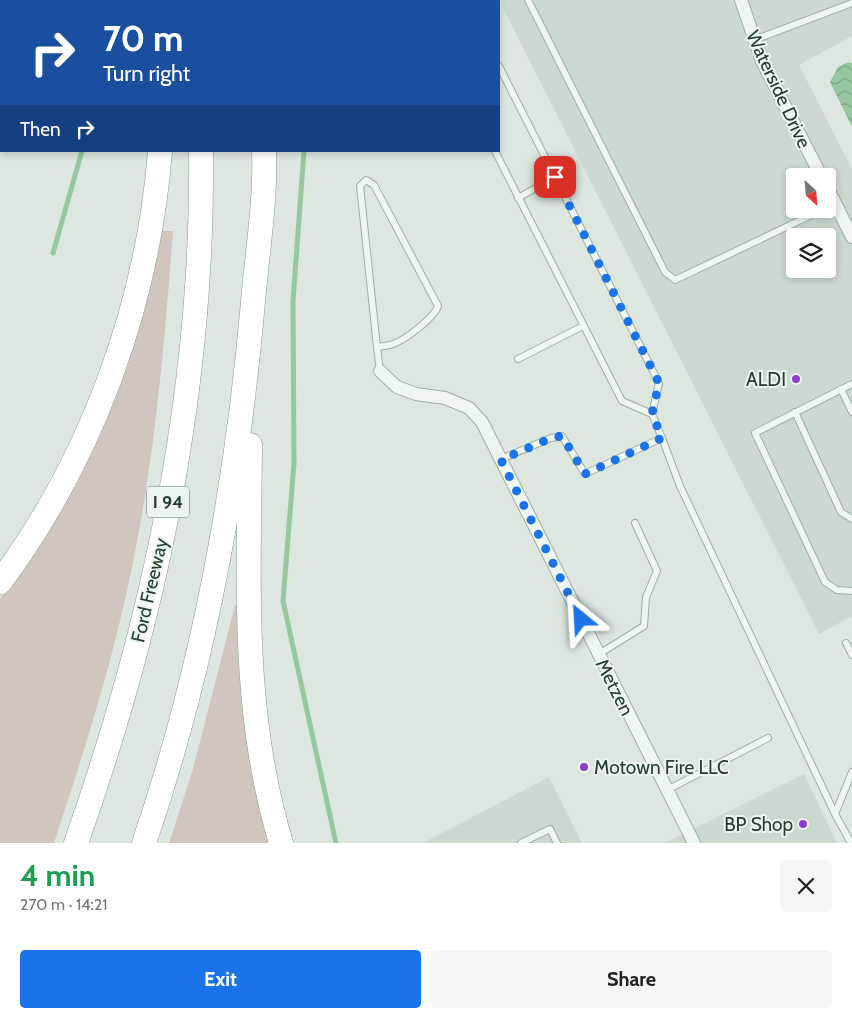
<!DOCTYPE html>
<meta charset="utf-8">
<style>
:root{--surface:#fff;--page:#f6f6f6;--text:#222;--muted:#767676;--accent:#1a73e8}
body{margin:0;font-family:Cabin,sans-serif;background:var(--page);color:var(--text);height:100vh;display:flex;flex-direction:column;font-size:19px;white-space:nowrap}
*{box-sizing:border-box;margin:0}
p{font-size:16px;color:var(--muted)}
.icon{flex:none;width:28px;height:28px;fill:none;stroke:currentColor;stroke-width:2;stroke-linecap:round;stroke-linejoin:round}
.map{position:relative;height:843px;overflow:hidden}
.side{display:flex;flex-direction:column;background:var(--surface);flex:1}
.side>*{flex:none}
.guide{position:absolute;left:0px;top:0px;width:500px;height:152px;box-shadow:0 2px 8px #0003;background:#1a4fa0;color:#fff;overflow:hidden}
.needle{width:32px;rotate:154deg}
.fabs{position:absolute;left:786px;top:168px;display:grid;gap:10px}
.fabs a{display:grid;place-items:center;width:50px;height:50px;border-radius:5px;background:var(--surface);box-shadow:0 2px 8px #0003;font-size:25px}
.pin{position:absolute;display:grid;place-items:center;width:42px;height:42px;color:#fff;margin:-21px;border-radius:10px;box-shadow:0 2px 8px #0006}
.me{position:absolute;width:55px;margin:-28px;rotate:333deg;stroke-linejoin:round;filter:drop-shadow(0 0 4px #0008)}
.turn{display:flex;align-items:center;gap:18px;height:105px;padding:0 20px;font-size:22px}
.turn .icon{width:65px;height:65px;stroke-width:2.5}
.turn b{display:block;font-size:35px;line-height:42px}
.then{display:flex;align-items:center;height:48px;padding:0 20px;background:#0003;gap:10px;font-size:19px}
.round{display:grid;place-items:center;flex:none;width:52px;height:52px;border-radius:5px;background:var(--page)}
.headline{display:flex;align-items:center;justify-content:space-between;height:85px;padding:0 20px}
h1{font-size:30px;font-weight:700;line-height:38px;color:#1e9e55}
.button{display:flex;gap:10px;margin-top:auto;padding:10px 20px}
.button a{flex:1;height:58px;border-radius:5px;background:var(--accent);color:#fff;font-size:20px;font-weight:700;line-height:58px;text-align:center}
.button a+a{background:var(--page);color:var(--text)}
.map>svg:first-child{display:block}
.built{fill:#cbd9cf;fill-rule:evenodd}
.green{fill:#d1c6bd}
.water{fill:url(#water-waves)}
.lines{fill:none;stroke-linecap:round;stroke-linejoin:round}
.stream{stroke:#96c8a0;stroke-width:5}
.lane-casing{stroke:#9faea3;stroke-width:8}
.street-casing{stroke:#9faea3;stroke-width:14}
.highway-casing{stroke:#849e8b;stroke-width:25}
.lane{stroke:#eff5f1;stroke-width:6}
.street{stroke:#eff5f1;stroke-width:12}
.highway{stroke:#fff;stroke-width:24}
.route{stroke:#1a73e8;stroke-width:9;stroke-dasharray:0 16.2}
.poi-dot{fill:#8b3dd0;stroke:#ecf5ee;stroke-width:2}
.labels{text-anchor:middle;stroke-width:4;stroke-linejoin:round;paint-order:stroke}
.shield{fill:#ecf5ee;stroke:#617567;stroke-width:1}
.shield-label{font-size:18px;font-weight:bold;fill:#263e2d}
.street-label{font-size:19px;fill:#263e2d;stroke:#ecf5ee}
.poi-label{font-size:19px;fill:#263e2d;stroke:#ecf5ee;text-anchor:end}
</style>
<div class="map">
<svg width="852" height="843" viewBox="0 0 852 843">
<defs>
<pattern id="water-waves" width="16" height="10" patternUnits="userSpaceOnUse" patternTransform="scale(1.25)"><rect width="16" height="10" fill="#96c8a0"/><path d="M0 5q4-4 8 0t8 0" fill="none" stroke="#7aa483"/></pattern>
</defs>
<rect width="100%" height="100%" fill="#dde7e0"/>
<g class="built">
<path d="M499,0h353v36l-53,29 53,104v447l-33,18zM795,176h33v33h-33zM795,236h33v33h-33z"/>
<path d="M804,774l33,69h-172z"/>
<path d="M549,777l33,66h-159z"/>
</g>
<g class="green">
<path d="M160,231h13c-8,107 -17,212 -37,316 -19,102 -50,199 -82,296h-54v-244l22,-31z"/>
<path d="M235,605l4,1 32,237h-102l24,-74z"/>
</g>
<path class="water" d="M848,62l4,1v64l-22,-45 8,-15z"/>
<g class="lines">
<g class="stream">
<path d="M104,0v1"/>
<path d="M305,0v1"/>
<path d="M304,151l-11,150 1,162 -11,138 53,242"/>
<path d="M53,253l29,-102"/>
</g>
<g class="lane-casing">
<g id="lane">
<path d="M463,0l1,1"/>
<path d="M528,0l137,272 10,8 149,-71"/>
<path d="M435,1l1,-1"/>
<path d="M754,40l98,-37"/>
<path d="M499,66l160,317 -7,31"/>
<path d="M495,151l127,250 30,13 10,24"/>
<path d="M518,198l37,-21"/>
<path d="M377,347c5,-1 11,-1 16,-3 12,-4 41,-26 45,-38l-64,-121 -8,-5 -6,6 17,161 3,24"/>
<path d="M518,359l65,-33"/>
<path d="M852,384l-97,49 70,149 12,8 15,1"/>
<path d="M841,389l11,23"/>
<path d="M795,412l46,100 11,7"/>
<path d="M501,459l50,-21 11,-2 23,38 77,-36 18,48 155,328"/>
<path d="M846,643l6,12"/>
<path d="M599,654l45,-28 2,-29 11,-26 -22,-48"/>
<path d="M667,790l101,-52"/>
<path d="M521,843l29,-14 7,14"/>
<path d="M851,843l-16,-29 17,-42"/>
</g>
</g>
<g class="street-casing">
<g id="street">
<path d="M741,0l21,61 59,115"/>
<path d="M828,189l24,48"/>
<path d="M380,371l17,16 19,7 29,4 24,10 13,14 212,421"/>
</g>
</g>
<g class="highway-casing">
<g id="highway">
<path d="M198,0v1"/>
<path d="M258,0v1"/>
<path d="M166,1v-1"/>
<path d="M250,445c-1,136 -9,266 31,398"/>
<path d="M0,582c92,-123 148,-278 160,-431"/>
<path d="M76,843c78,-220 128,-457 125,-692"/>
<path d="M144,843c60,-175 93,-357 109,-541 4,-49 13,-101 11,-151"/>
</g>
</g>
<use href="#lane" class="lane"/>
<use href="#street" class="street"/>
<use href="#highway" class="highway"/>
</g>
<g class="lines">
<path class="route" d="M555,177l104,206 -7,31 10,24 -77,36 -23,-38 -11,2 -50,22 80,159"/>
</g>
<g class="poi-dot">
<circle cx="796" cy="379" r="5"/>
<circle cx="584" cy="767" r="5"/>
<circle cx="803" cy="824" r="5"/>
</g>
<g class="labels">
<rect class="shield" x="147" y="486.5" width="42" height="31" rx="4"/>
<g class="shield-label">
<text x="168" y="508">I 94</text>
</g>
<g class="street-label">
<text transform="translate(779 89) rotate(65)" y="7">Waterside Drive</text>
<text transform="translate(149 590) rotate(-77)" y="7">Ford Freeway</text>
<text transform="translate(615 687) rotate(63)" y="7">Metzen</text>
</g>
<g class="poi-label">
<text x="786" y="386">ALDI</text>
<text x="594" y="774" text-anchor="start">Motown Fire LLC</text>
<text x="793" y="831">BP Shop</text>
</g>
</g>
</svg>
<div class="fabs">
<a><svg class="needle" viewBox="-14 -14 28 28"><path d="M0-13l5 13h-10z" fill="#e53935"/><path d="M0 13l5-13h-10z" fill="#767676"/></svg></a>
<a><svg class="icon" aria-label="layers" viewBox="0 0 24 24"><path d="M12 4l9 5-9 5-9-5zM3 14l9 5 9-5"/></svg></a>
</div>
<div class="pin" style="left:555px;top:177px;background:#d93025"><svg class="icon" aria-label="arrive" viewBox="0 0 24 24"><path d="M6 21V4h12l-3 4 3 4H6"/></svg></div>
<svg class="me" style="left:581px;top:619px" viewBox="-20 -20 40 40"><path d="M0-17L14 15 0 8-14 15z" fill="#1a73e8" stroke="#fff" stroke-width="4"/></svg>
<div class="guide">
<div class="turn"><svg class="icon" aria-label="right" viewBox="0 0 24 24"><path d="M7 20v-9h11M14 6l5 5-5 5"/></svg><div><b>70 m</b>Turn right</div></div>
<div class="then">Then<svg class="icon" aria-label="right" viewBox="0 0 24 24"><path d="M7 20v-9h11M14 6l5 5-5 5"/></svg></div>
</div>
</div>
<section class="side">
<div class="headline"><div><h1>4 min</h1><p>270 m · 14:21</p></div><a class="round"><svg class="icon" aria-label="close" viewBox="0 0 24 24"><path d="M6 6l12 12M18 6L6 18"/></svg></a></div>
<div class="button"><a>Exit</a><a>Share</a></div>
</section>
